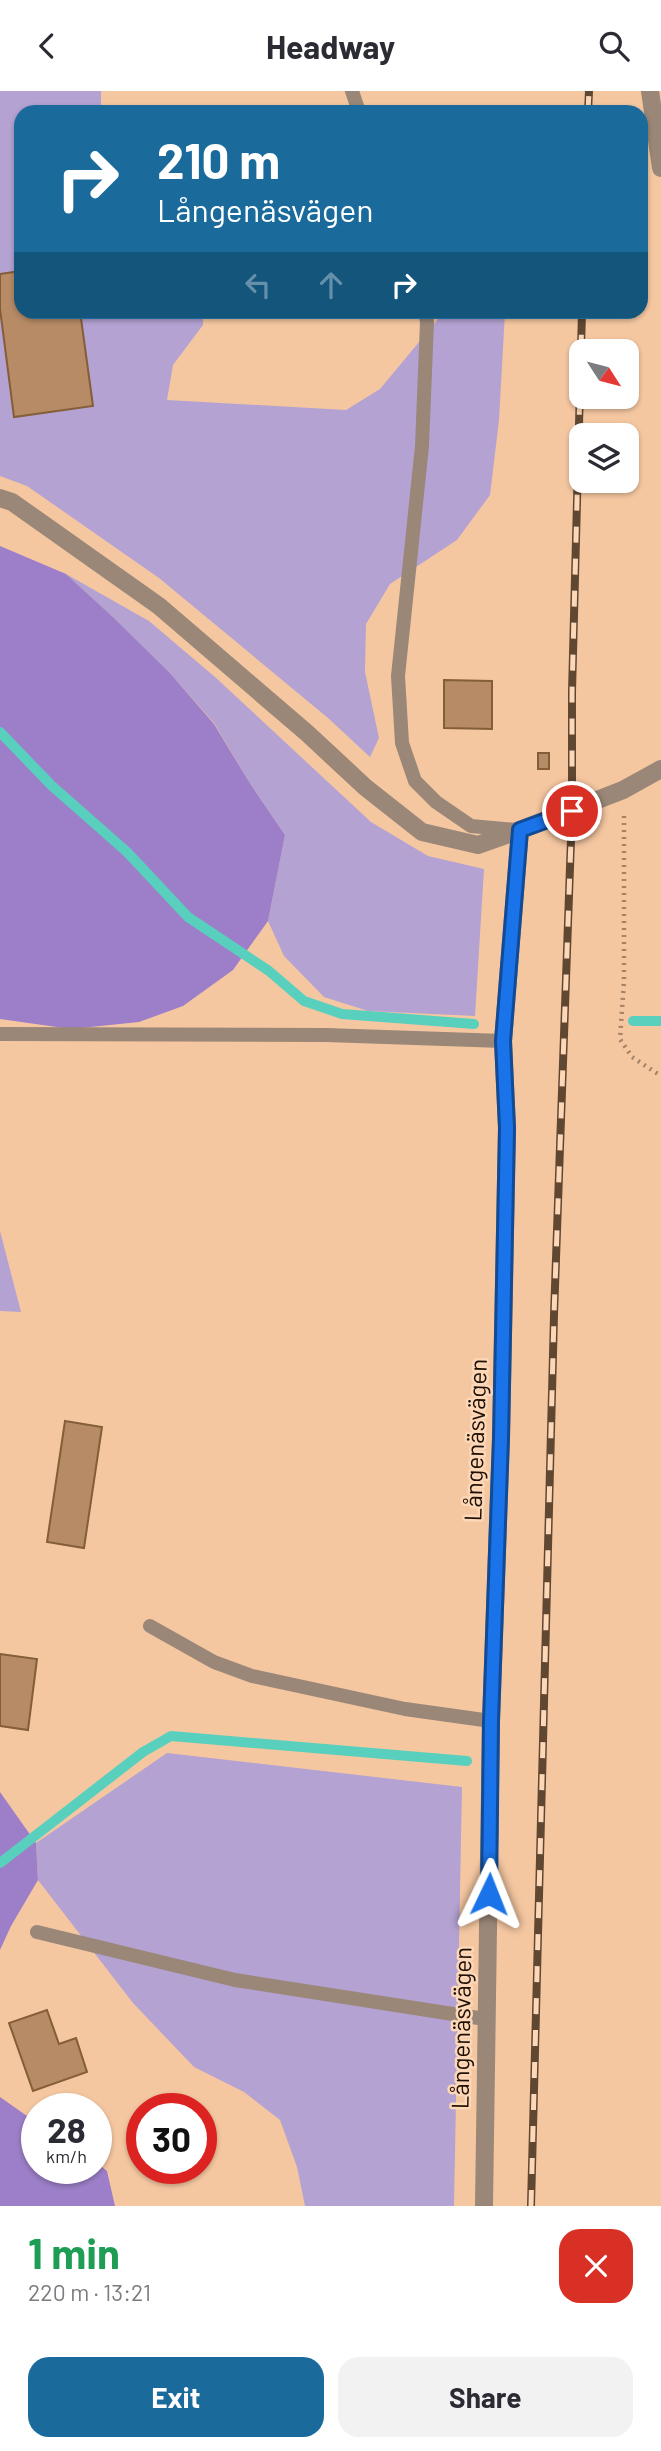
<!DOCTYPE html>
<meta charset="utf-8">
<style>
:root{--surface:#fff;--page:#f2f2f3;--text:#2b2b33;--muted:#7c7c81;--accent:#1a6b9c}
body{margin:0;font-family:Barlow,sans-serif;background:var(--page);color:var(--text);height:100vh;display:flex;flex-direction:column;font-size:26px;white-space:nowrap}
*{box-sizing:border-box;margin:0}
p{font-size:23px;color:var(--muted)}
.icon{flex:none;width:38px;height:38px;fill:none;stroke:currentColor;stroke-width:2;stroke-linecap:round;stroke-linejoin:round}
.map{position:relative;height:2115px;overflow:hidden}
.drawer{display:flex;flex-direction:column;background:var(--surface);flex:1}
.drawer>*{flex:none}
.top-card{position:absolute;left:14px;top:14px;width:634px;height:214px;border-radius:21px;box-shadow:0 2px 5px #0004;background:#1a6b9c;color:#fff;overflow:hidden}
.needle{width:46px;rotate:126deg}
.controls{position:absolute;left:569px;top:248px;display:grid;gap:14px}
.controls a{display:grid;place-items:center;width:70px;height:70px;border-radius:14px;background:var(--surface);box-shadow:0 2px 5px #0004;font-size:35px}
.speed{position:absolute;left:21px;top:2002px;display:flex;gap:14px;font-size:35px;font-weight:700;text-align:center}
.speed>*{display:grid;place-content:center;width:91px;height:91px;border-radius:50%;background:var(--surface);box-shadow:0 2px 5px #0004;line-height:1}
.speed small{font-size:18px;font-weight:400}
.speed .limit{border:10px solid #d22;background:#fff;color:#111}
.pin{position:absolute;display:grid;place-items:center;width:60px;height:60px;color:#fff;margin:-30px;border:4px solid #fff;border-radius:50%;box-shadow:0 2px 7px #0007}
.me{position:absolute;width:77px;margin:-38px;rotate:2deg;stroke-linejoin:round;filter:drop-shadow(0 0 5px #0008)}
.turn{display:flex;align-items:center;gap:24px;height:147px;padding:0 28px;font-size:32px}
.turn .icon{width:91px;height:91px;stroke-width:2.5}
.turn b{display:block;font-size:49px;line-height:60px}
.lanes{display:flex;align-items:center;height:66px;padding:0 28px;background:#0003;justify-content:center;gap:35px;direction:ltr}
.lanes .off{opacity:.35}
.round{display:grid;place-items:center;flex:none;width:74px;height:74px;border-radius:21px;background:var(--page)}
.overview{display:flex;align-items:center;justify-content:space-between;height:119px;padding:0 28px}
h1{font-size:42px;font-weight:700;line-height:52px;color:#1e9e55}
.button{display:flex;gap:14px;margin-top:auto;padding:14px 28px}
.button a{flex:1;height:80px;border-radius:21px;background:var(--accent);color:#fff;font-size:28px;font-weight:700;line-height:80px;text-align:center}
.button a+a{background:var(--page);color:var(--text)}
header{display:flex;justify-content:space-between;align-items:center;height:91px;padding:0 28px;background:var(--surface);font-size:32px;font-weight:700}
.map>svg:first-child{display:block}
.green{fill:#b4a2d2}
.forest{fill:#9c7fc8}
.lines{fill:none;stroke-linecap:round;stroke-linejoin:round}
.stream{stroke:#59d0be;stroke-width:10}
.building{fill:#b68b66;stroke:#845d39;stroke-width:2}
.path{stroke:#a48265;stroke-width:4.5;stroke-dasharray:2 5;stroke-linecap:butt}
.lane{stroke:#9a8778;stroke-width:14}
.street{stroke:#9a8778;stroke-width:18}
.rail-casing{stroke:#604732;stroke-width:8}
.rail{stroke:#fcd7b8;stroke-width:5;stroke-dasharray:16;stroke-linecap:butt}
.route-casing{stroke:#114b97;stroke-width:18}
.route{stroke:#1a73e8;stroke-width:12}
.labels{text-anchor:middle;stroke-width:5;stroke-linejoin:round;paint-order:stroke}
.street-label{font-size:24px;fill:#201003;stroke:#fcd7b8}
</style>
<header><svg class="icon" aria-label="back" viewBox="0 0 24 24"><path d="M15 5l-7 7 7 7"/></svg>Headway<svg class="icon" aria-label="search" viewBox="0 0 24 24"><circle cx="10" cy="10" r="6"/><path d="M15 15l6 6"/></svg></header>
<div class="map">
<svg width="661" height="2115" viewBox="0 0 661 2115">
<rect width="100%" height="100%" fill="#f5c7a1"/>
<g class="green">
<path d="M0,0h101v21h-80v199l182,1v13l-30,40 -6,35 179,10 34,-21 64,-77h61l-6,108 -9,75 -33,45 -67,44 -24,40 -1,48 14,66 -9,19 -42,-39 -169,-140 -132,-92 -27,-10z"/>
<path d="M66,483l83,47 66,56 156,145 57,34 56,13 -9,147 -107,-5 -44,-14 -40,-41 -16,-35 17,-86 -34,-50 -37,-62 -44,-50 -56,-55z"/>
<path d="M0,1140l21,81 -21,-1z"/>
<path d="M167,1662l295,34 -8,419h-149l-8,-39 -17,-47 -36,-28 -50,-25 -61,-64 -95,-123 -2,-37z"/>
</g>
<g class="forest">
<path d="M0,455l66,28 48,44 56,55 44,51 37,61 34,50 -17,86 -35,49 -50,36 -44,16 -68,7 -71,-10z"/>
<path d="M0,1701l36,51 2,37 -27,46 -11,24z"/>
<path d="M0,2006l37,26v45h59v-6l11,9 8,35h-115z"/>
</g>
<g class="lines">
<g class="stream">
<path d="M0,641l51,53 76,67 61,65 81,54 35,30 38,13 132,10"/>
<path d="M633,930h28"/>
<path d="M0,1772l143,-111 28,-16 296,25"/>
</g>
</g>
<g class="building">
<path d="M21,180v40h59l13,95 -79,11 -14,-108v-35z"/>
<path d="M444,589l48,1v48l-48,-1z"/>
<rect x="538" y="662" width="11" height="16"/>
<path d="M65,1330l37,6 -18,121 -37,-6z"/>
<path d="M0,1563l37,5 -9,71 -28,-4z"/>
<path d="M47,1919l12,34 17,-6 11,34 -54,19 -24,-68z"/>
</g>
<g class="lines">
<path class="path" d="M624,725v165l-4,58 12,18 29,19"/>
<g class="lane">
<path d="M352,0l7,21"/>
<path d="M425,220l2,11 -5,124 -24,230 4,67 13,38 21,21 35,24 45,4"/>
<path d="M0,943l326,1 177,6"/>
<path d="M150,1535l64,36 38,14 153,33 86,12"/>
<path d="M37,1841l198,48 250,39"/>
</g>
<g class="street">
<path d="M650,0l11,77"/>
<path d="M0,407l12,4 147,104 148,127 58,54 57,45 56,13 42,-15"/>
<path d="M484,2115l7,-485 10,-283 6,-310 -4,-87 17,-211 103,-40 38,-21"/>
</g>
<g class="rail-casing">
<g id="rail">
<path d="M588,21l1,-21"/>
<path d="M531,2115l23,-891 18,-504v-119l10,-381"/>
</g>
</g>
<use href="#rail" class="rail"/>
</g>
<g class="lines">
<g class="route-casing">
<path id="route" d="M489,1803l2,-173 10,-283 6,-310 -4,-87 17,-211 52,-19"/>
</g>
<use href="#route" class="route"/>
</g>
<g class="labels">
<g class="street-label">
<text transform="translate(476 1349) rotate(-88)" y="8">Långenäsvägen</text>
<text transform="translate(462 1937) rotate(-89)" y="8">Långenäsvägen</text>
</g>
</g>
</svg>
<div class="controls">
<a><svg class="needle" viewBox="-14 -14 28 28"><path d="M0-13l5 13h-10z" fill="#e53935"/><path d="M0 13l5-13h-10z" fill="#7c7c81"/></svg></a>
<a><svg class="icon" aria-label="layers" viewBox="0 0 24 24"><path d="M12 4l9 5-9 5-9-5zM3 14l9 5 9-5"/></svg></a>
</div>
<div class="speed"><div>28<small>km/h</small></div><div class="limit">30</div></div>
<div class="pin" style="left:572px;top:720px;background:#d93025"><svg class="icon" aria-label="arrive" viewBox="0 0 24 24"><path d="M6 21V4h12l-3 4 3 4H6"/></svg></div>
<svg class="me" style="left:489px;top:1803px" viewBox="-20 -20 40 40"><path d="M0-17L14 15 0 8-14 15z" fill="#1a73e8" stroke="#fff" stroke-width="4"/></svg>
<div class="top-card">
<div class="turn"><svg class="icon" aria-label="right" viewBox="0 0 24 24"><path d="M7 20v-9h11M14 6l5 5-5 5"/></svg><div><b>210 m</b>Långenäsvägen</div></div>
<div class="lanes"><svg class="icon off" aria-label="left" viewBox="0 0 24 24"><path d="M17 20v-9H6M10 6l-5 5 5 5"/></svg><svg class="icon off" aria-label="ahead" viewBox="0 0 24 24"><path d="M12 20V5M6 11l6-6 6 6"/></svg><svg class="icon" aria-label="right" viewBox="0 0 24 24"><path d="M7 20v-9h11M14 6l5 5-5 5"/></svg></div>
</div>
</div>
<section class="drawer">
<div class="overview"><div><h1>1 min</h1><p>220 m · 13:21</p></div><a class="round" style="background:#d93025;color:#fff"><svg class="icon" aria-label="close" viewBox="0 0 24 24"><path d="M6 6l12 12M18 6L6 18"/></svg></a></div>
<div class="button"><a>Exit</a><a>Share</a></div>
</section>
